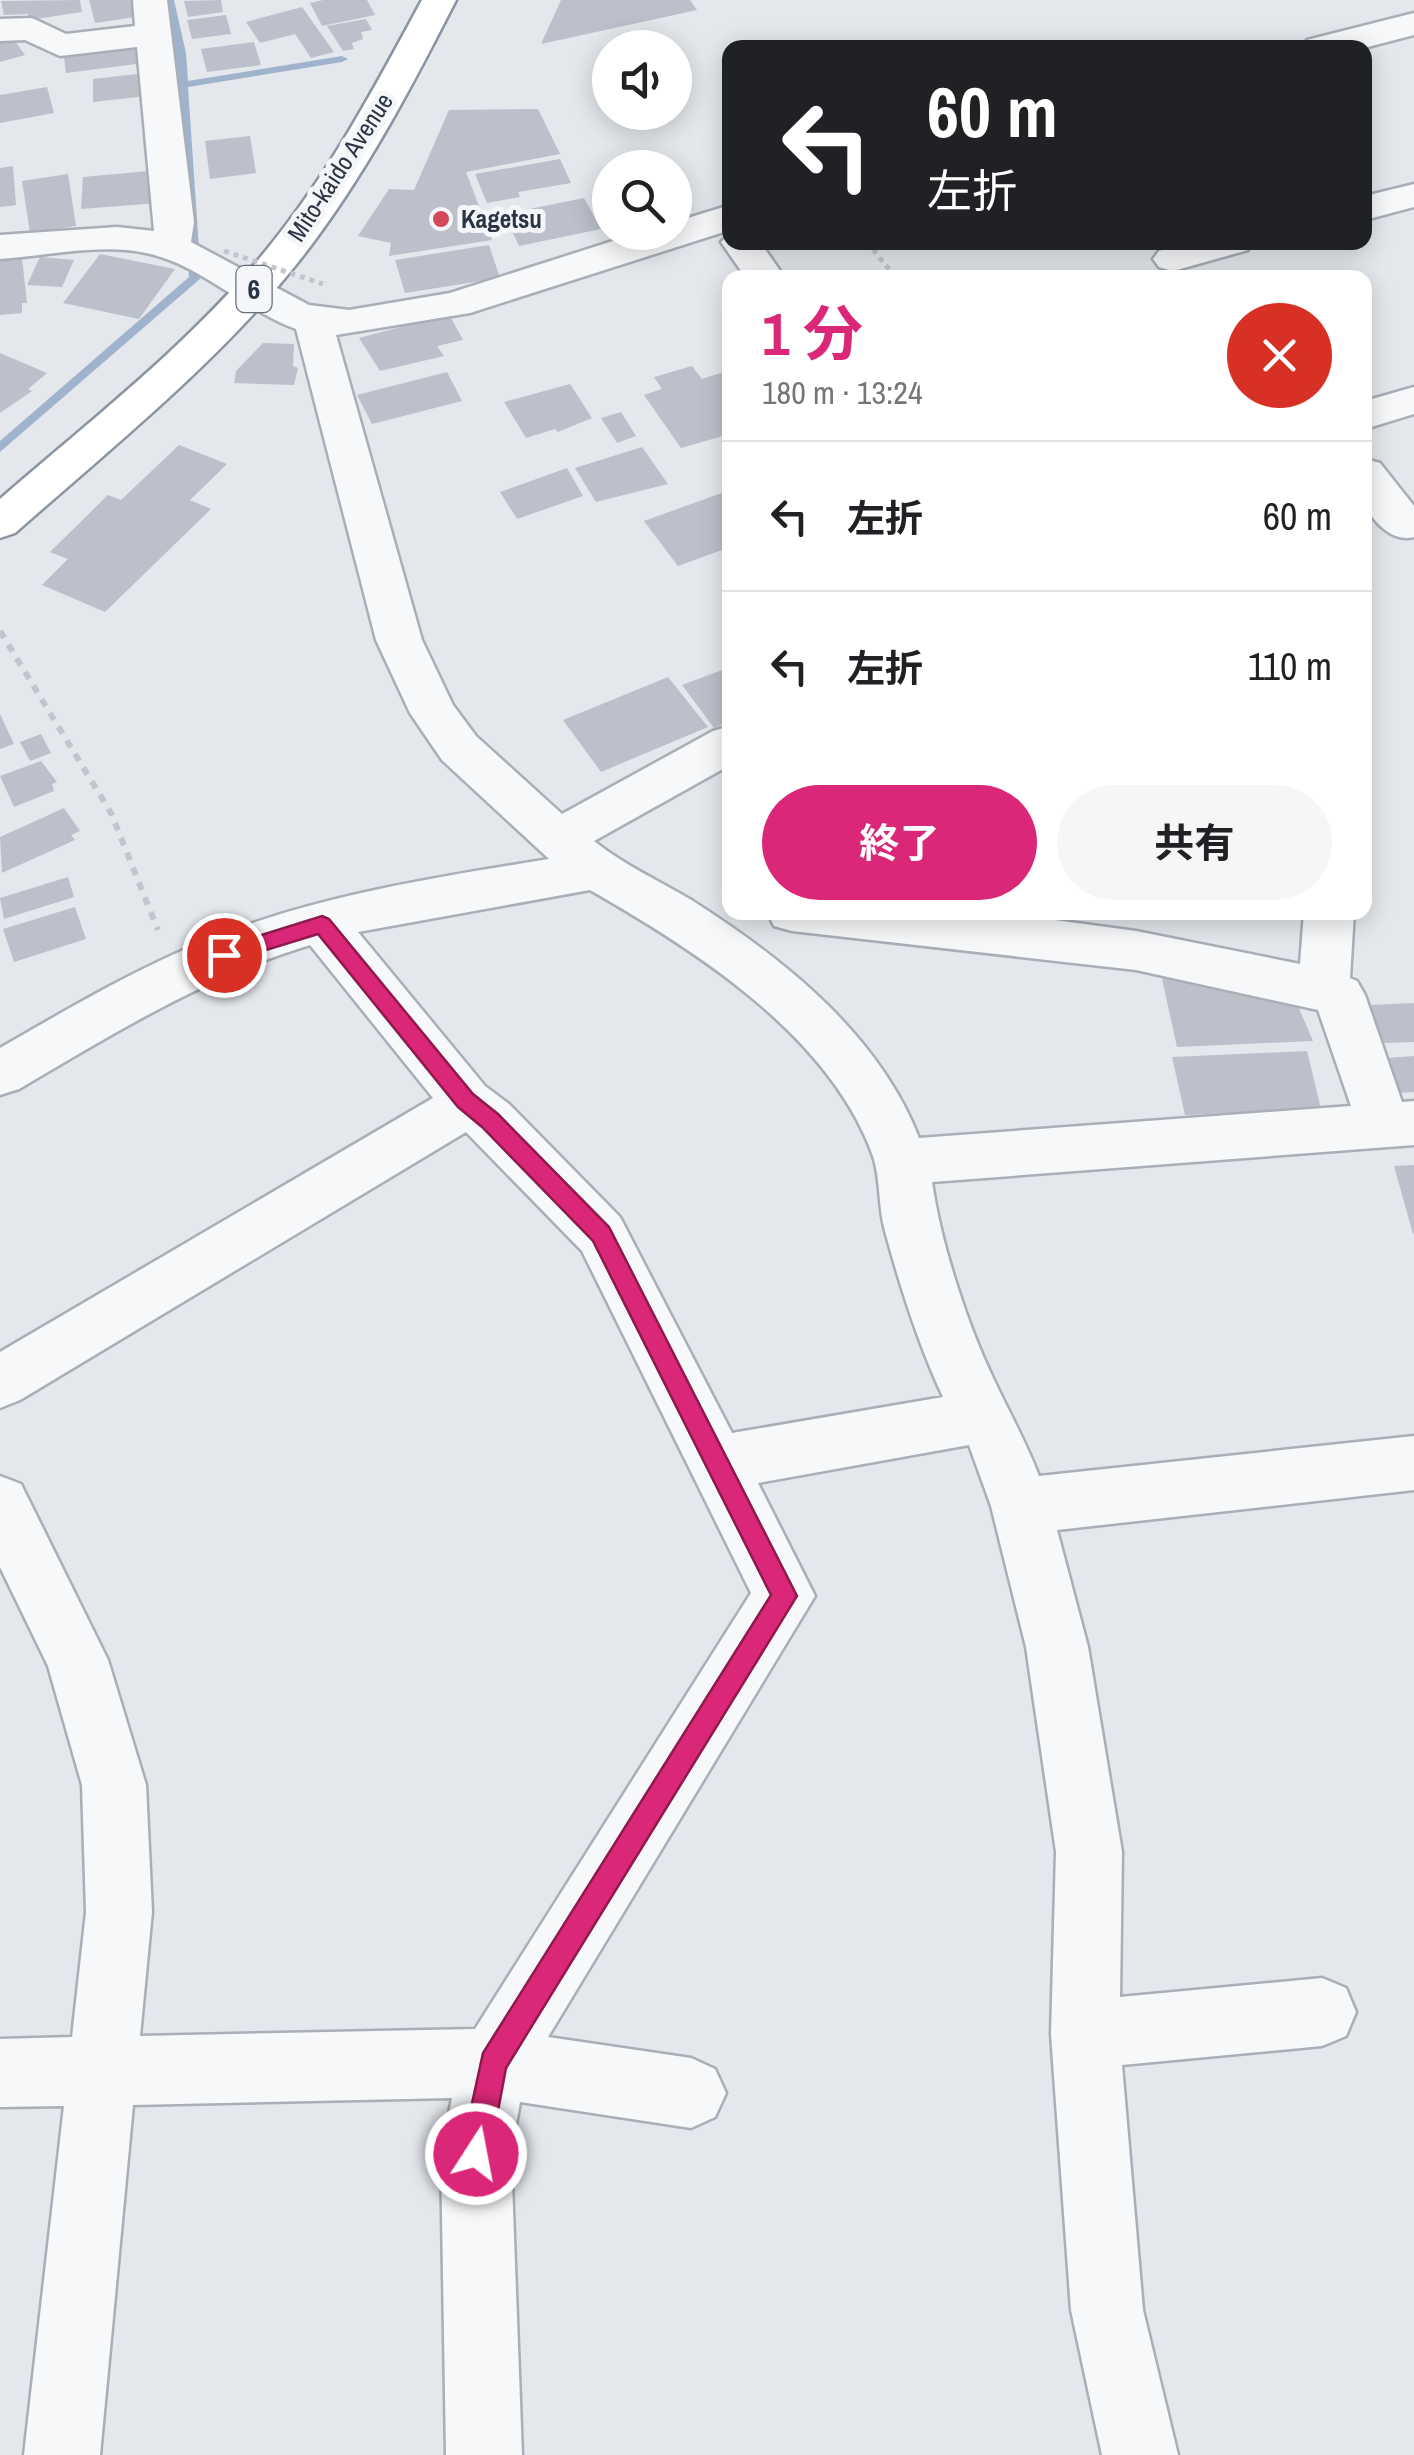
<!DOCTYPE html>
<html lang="ja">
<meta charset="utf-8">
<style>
:root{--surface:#fff;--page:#f6f6f6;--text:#202124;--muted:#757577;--line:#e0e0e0;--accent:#db2777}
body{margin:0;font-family:"Archivo Narrow","Noto Sans JP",sans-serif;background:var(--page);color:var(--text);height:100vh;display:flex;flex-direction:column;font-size:38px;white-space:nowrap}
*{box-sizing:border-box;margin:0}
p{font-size:32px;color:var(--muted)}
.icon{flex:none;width:55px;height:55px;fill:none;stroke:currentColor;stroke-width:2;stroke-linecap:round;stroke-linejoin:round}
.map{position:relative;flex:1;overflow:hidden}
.sheet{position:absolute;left:722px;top:270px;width:650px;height:650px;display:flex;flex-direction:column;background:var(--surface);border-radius:20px;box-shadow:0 5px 25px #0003}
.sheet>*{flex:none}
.top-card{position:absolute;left:722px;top:40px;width:650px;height:210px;border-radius:20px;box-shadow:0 5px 25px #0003;background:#202124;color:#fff;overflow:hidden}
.tools{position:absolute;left:592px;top:30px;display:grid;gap:20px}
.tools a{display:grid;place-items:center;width:100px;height:100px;border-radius:50%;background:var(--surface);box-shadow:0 5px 25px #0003;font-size:50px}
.pin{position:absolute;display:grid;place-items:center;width:85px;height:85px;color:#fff;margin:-42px;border:5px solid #fff;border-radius:50%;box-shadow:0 2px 10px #0007}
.me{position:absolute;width:110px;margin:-55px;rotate:11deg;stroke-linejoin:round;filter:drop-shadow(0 0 8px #0008)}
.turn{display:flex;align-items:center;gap:35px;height:210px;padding:0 40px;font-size:45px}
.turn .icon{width:130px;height:130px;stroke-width:2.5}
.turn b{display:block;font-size:70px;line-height:85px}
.round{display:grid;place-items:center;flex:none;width:105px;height:105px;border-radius:52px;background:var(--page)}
.summary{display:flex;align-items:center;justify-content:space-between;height:170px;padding:0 40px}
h1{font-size:60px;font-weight:700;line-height:75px;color:var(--accent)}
.action{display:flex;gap:20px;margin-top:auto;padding:20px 40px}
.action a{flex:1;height:115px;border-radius:60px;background:var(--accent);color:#fff;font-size:40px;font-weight:700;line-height:115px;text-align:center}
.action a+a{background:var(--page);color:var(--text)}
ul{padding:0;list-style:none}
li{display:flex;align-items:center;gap:30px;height:150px;padding:0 40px;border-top:2px solid var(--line)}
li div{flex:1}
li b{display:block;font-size:38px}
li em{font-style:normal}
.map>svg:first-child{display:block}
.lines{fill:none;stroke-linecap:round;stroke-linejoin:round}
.stream{fill:#9fb4cc;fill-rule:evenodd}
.building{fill:#bbc0ca}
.minor-casing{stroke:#a9aeb7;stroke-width:5}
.highway-casing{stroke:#8b94a3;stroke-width:5}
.path-far1{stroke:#c2c5cb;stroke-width:5;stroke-dasharray:5 5;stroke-linecap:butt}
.path{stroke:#c2c5cb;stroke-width:6;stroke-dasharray:8 8;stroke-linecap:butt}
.minor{fill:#f7f8fa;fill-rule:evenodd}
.highway{fill:#fff;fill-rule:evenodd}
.path-bridge{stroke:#c2c5cb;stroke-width:5;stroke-dasharray:5 5;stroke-linecap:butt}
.route{fill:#db2777;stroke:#8e194d;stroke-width:2.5}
.poi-dot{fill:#d1495b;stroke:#f4f6f9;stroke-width:4}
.labels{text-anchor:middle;stroke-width:10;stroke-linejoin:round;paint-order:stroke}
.far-street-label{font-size:25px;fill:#2b3445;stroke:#f4f6f9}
.far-poi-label{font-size:25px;font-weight:bold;fill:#2b3445;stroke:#f4f6f9;text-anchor:start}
.shield{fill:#f4f6f9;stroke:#676e7b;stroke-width:2.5}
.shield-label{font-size:28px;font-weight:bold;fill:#2b3445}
</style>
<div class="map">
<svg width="1414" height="2455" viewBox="0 0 1414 2455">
<rect width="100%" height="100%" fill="#e4e7ec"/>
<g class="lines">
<path class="stream" d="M162,0h12l12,53 2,28 154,-25 6,3 -6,3 -154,25 13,191 -201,174v-11l189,-164 -15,-224z"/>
</g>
<g class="building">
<path d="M80,0l2,12 -53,8 -1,-6 -24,1 -3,-14z"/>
<path d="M89,0h43l4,17 -41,6z"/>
<path d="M221,0l2,12 -35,5 -4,-16z"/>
<path d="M323,0h44l8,15 -53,11 -12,-23z"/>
<path d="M561,0h129l7,10 -156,34z"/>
<path d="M302,7l32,45 -23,6 -16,-24 -35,9 -14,-21z"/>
<path d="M226,15l5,19 -39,5 -5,-19z"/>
<path d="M366,19l6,11 -11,2 2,7 -11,4 2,6 -11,2 -16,-25z"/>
<path d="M10,34l15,21 -25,7v-25z"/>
<path d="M140,41l4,22 -78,10 -3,-23z"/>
<path d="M254,42l7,23 -54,7 -6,-23z"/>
<path d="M146,73l1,23 -54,6v-23z"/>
<path d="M47,87l7,26 -54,10v-28z"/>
<path d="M538,109l22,45 -94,18 26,68 -103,16 2,-13 -33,-7 31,-47 25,1 35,-80z"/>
<path d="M250,136l6,37 -46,6 -5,-38z"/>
<path d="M560,159l11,24 -53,9 2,5 -33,6 -12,-29z"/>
<path d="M13,166l3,39 -16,2v-39z"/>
<path d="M159,170l-1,33 -77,6 2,-32z"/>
<path d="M68,174l8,52 -46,7 -8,-52z"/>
<path d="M584,198l17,31 -82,17 -15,-32z"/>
<path d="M489,245l11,33 -95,15 -10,-33z"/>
<path d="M100,254l75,15 -36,50 -76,-16z"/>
<path d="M40,257l34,3 -12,27 -35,-2z"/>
<path d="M22,258l5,45h-5v10l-22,2v-55z"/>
<path d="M449,314l14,26 -26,6 7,10 -64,15 -21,-33z"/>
<path d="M263,343l31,1 -1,22 5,2 -4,17 -60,-2 2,-12z"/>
<path d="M0,353l47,20 -19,16 4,2 -32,22z"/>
<path d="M692,366l10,13 28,-9v64l-49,14 -37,-53 18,-6 -8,-12z"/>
<path d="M447,372l15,29 -90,23 -15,-29z"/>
<path d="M570,384l22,34 -34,14 -3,-3 -29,9 -22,-36z"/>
<path d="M621,412l15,24 -19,7 -16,-25z"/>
<path d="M179,445l48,19 -37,36 21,9 -106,103 -63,-27 26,-26 -18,-7 58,-57 13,5z"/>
<path d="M642,447l26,37 -72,18 -21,-34z"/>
<path d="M567,468l16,28 -66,23 -17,-27z"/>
<path d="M730,490v57l-52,19 -34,-45z"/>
<path d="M730,667v54l-16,7 -32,-43z"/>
<path d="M668,677l40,50 -107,45 -38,-52z"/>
<path d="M0,714l14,30 -14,5z"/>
<path d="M41,734l10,19 -21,8 -10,-19z"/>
<path d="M41,761l16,21 -5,2 2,7 -40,16 -14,-31z"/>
<path d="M64,808l16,23 -9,4 4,5 -73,33 -2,-36z"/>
<path d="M68,877l6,20 -70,22 -4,-21z"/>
<path d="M75,907l11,32 -72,23 -11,-33z"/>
<path d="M1197,975l41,20 57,4 18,42 -136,6 -15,-68z"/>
<path d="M1414,1003v39l-33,1 -10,-38z"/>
<path d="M1307,1051l14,58 -136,6 -13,-58z"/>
<path d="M1414,1056v36l-16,1 -12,-35z"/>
<path d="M1414,1165v69h-1l-19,-68z"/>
</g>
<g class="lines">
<g class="minor-casing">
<g id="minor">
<path d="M133,0h34l27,222 -3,20 118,63 40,5 101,-17 191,-61h34v-10l55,-17v25l-260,83 -134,22 86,305 31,65 23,31 86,78 151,-83 17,-5v39l-136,76c31,25 66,40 99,60 92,59 186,134 226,237l432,-32 -33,-96 -182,-40 -344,-39 -18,-5 -7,-14h229l140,19 164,33 4,-52h50l-4,66 7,3 8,14 37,107 12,-1v44l-482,37c9,62 35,142 62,198 15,32 32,62 45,96l375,-40v54l-357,40 31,117 34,205 -2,145 202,-19 24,10 10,24 -10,24 -24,10 -200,19 21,245 35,145h-76l-31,-145 -20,-276 5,-182 -30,-205 -35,-141 -22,-61 -211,38 57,113 -267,441 143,21 24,11 11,24 -11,24 -24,11 -171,-26 -9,52 11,301h-76l-5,-301 11,-56 -319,7 -33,350h-76l40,-349 -64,1v-68l72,-2 14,-125 -4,-127 -34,-119 -48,-99v-91l21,8 87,176 38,125 6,127 -12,124 335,-7 276,-436 -169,-342 -116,-119 -446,268 -20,8v-56l433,-254 -123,-153c-105,32 -198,89 -291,144l-19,6v-47c66,-38 132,-77 202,-106 111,-46 230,-64 347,-83l-107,-99 -32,-47 -34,-73 -80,-311c-52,-19 -96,-65 -150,-76 -46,-10 -100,3 -146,6v-24l117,-8 37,4 -17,-184 -77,9 -35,-16 -25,1v-22l32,-1 34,16 69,-8zM590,890c107,61 240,146 283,266 8,24 5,51 12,75 15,55 34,115 58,166l-211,36 -112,-216 -111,-113 -24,-18 -127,-154z"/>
<path d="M1414,13v22l-50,13h-62l5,-8z"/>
<path d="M1414,184v23l-49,13v-24z"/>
<path d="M730,233v9h30l25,36h-39l-25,-36z"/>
<path d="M1188,242h65l-5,8 -75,21 -14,-4 -6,-8 6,-8z"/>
<path d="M1414,387v27l-49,15v-28z"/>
<path d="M1365,459l15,4 34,43v31c-21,6 -44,-16 -49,-36 -3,-12 0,-30 0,-42z"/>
</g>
</g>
<g class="highway-casing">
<path id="highway" d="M422,0h34c-47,92 -96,185 -161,266 -81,100 -184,182 -280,267l-15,5v-39c92,-80 191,-156 268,-251 62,-76 108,-163 154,-248z"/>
</g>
<path class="path-far1" d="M867,242l29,36"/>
<path class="path" d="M0,631l111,182 47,117"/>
<use href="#minor" class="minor"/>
<use href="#highway" class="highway"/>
<path class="path-bridge" d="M224,251l99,33"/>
</g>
<path class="route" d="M322,916l7,3 144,175 25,20 111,113 188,369 -291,472 -16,86 -4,11 -10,4 -11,-4 -4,-11 22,-101 288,-458 -178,-354 -111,-114 -24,-20 -140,-173 -94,29 -10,-8 3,-6z"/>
<circle class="poi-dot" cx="441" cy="219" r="10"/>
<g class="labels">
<g class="far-street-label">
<text transform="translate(340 167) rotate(-57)" y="9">Mito-kaido Avenue</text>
</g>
<g class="far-poi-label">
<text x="461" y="228">Kagetsu</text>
</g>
<rect class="shield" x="236.5" y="266" width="35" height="46" rx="8"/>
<g class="shield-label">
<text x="254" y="299">6</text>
</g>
</g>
</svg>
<div class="tools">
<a><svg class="icon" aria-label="sound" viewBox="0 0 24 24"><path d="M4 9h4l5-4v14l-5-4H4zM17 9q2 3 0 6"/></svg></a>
<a><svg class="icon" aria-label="search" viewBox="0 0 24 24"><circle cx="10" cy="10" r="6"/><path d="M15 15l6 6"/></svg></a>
</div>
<div class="pin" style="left:224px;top:955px;background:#d93025"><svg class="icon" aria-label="arrive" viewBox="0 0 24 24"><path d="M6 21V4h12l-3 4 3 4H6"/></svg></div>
<svg class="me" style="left:476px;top:2154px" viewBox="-20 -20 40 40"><circle r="17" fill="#db2777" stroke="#fff" stroke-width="3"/><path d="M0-11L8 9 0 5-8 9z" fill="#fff"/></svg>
<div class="top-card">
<div class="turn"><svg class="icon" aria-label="left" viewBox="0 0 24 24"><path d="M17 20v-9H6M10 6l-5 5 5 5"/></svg><div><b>60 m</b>左折</div></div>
</div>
<section class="sheet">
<div class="summary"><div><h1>1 分</h1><p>180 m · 13:24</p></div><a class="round" style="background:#d93025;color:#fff"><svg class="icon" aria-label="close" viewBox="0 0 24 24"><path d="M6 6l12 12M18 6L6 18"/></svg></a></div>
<ul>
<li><svg class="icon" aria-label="left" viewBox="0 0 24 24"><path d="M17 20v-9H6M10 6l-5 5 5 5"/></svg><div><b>左折</b></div><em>60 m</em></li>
<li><svg class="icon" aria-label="left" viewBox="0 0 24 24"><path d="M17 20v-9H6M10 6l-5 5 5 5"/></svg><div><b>左折</b></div><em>110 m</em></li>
</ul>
<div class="action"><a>終了</a><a>共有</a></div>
</section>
</div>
